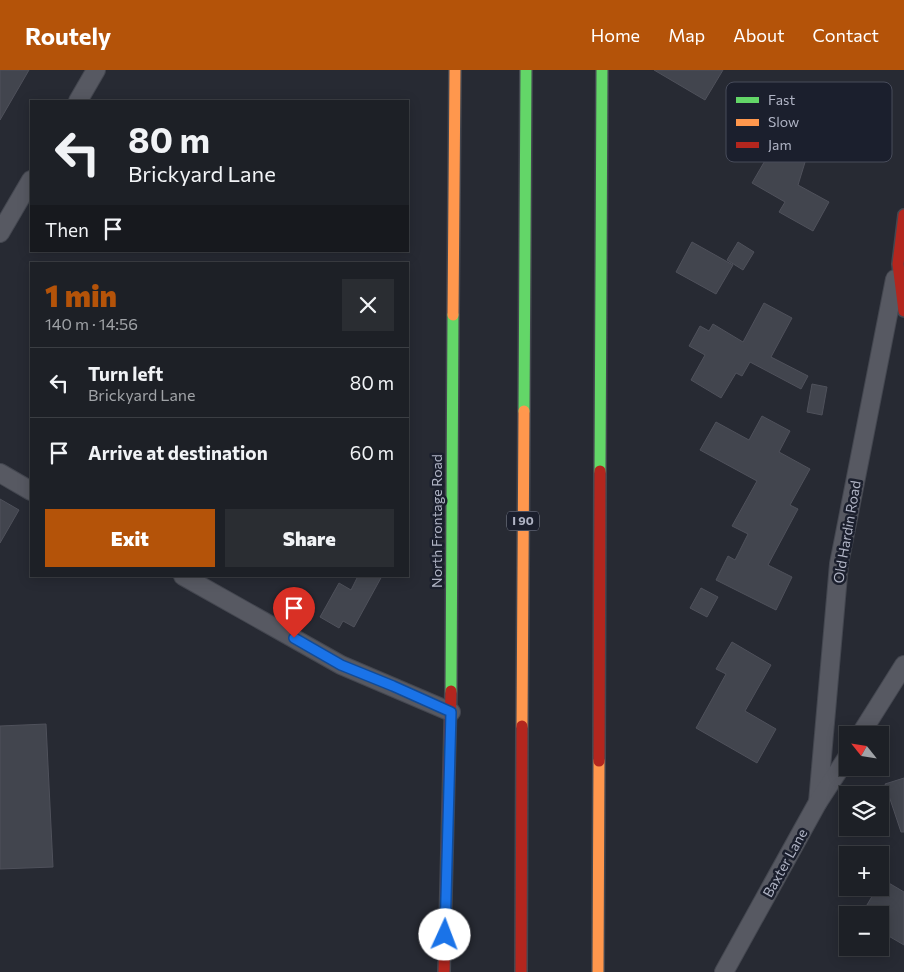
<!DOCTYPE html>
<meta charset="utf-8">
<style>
:root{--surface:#1d2026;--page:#2a2d32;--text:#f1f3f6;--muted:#a0a3a7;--line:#3b3e43;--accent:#b45309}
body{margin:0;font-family:Commissioner,sans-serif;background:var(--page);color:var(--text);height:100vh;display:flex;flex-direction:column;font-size:19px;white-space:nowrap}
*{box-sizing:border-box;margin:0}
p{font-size:16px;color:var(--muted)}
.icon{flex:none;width:28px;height:28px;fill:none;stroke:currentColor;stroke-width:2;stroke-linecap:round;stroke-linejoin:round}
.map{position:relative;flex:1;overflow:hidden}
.details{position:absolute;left:30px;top:192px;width:379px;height:315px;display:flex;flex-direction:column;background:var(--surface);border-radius:0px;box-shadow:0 2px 12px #0003,0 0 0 1px var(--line)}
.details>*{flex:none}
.hud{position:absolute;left:30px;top:30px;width:379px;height:152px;border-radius:0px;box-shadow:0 2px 12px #0003,0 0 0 1px var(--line);background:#1d2026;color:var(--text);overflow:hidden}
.needle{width:32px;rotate:300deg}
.fabs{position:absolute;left:839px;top:656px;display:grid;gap:10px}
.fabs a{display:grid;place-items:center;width:50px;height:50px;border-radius:0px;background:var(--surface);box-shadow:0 2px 12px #0003,0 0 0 1px var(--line);font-size:25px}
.pin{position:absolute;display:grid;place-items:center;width:42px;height:42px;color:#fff;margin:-51px -21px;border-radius:50% 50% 50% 0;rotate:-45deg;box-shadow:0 0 5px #0007}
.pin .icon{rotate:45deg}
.me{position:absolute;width:55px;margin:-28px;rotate:2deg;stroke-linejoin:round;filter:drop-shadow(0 0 4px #0008)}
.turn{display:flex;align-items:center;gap:18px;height:105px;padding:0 15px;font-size:22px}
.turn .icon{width:65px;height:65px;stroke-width:2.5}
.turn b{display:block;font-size:35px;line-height:42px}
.then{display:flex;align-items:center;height:48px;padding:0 15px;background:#0003;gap:10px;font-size:19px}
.round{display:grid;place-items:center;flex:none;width:52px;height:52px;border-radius:0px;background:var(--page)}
.headline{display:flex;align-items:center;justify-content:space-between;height:85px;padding:0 15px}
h1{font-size:30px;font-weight:800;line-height:38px;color:var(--accent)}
.cta{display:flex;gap:10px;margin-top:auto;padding:10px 15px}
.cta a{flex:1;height:58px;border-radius:0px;background:var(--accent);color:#fff;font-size:20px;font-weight:800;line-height:58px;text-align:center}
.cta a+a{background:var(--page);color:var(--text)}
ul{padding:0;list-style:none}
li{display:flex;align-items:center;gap:15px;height:70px;padding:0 15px;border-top:1px solid var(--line)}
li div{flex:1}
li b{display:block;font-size:19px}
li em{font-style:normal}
header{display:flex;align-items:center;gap:30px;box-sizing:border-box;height:70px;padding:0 25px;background:var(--accent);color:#fff}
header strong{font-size:24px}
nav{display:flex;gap:28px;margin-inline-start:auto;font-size:18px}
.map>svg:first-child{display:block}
.building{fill:#42454e;stroke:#4f515b}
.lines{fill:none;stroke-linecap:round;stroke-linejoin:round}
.street-casing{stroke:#444750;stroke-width:20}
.fast-casing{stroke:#444750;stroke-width:14}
.slow-casing{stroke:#444750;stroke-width:14}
.jam-casing{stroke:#444750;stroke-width:14}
.street{stroke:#575962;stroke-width:18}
.fast{stroke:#63d668;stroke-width:11}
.slow{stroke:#ff974d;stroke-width:11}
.jam{stroke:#b3261e;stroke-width:11}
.route-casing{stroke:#114b97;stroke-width:12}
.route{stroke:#1a73e8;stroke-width:9}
.labels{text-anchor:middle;stroke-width:5;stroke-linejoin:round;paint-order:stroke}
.shield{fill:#1b1f2d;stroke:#838797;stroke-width:1}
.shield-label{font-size:12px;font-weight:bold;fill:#b0b4c5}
.street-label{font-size:14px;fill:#b0b4c5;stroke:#1b1f2d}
.key{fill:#1b1f2d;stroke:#484c5b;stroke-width:1}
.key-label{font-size:14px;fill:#b0b4c5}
</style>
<header>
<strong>Routely</strong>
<nav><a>Home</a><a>Map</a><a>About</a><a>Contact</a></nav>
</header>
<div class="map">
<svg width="904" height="902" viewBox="0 0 904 902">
<rect width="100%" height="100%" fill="#272a33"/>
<g class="building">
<path d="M0,0h29l-29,50z"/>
<path d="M654,0h69l-18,30z"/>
<path d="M760,47l21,7 -4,12 33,10 -12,39 31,17 -16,29 -34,-19 6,-10 -33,-19 18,-31 -19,-6z"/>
<path d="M692,172l41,23 -17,29 -40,-22z"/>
<path d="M738,172l16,10 -11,18 -16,-10z"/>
<path d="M764,233l28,15 -21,39 37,19 -7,13 -51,-27 -8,14 -6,-3 -15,25 -30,-18 14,-25 -16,-9 11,-20 9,5 4,-7 30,18z"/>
<path d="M812,314l15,3 -5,28 -15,-3z"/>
<path d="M762,346l28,15 -11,21 31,17 -20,36 8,4 -30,56 24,12 -16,33 -60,-30 12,-24 7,4 13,-26 -16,-8 25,-45 -57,-31 16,-28 33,18z"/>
<path d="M0,429l19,11 -19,33z"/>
<path d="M358,506h24l-28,51 -11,-6 -4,7 -19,-11 19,-34 12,7z"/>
<path d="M701,518l17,9 -11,20 -17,-9z"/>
<path d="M732,572l39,23 -26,46 31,18 -19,34 -61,-35 30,-54 -10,-5z"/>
<path d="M46,654l7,143 -53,2v-143z"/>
<path d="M904,708v54h-3l-16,-48z"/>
<path d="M882,809l22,13v53l-24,-14v-16h-19l16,-27h3z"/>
</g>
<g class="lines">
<g class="street-casing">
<g id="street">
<path d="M78,31l18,-31"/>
<path d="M0,163l31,-53"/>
<path d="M0,403l31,18"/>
<path d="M183,506l158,89 110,47"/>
<path d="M860,665l44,-70"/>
<path d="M818,732l21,-238 56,-285"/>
<path d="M724,902l94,-170 30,-46"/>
</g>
</g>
<g class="fast-casing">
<g id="fast">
<path d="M524,341l2,-341"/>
<path d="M600,401l2,-401"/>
<path d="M451,621l2,-376"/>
</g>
</g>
<g class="slow-casing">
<g id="slow">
<path d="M453,245l2,-245"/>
<path d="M522,656l2,-315"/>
<path d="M598,902l1,-211"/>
</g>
</g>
<g class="jam-casing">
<g id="jam">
<path d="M904,145l-6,49 6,47"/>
<path d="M599,691l1,-290"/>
<path d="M444,902l7,-281"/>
<path d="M521,902l1,-246"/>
</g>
</g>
<use href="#street" class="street"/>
<use href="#fast" class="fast"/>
<use href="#slow" class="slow"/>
<use href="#jam" class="jam"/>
</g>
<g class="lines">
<g class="route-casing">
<path id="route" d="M294,568l47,27 52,21 58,26 -6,223"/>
</g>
<use href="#route" class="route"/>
</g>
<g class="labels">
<rect class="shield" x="507" y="441.5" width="32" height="19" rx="4"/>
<g class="shield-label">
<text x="523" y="455">I 90</text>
</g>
<g class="street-label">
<text transform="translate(437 451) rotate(-90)" y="5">North Frontage Road</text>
<text transform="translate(847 462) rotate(-80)" y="5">Old Hardin Road</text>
<text transform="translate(785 793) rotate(-61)" y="5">Baxter Lane</text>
</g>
</g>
<rect x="726" y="12" width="166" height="80" rx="8" class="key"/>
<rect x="736" y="27" width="23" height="6" fill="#63d668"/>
<rect x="736" y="49" width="23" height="7" fill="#ff974d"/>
<rect x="736" y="72" width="23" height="6" fill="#b3261e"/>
<g class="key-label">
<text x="768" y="35">Fast</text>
<text x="768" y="57">Slow</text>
<text x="768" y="80">Jam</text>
</g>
</svg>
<div class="fabs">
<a><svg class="needle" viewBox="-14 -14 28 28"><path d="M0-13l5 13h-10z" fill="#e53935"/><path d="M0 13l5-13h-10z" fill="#a0a3a7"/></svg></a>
<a><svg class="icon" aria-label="layers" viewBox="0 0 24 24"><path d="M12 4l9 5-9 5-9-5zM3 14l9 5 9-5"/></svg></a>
<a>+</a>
<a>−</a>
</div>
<div class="pin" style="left:294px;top:568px;background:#d93025"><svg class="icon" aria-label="arrive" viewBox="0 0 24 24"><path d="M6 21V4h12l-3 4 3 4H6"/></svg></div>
<svg class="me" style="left:445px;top:865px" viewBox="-20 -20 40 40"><circle r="19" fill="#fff"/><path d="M0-13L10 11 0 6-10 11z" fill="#1a73e8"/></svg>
<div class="hud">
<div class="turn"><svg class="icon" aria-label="left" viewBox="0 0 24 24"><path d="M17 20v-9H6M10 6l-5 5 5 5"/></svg><div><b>80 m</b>Brickyard Lane</div></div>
<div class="then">Then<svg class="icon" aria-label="arrive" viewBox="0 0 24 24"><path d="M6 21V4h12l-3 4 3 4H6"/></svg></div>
</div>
<section class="details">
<div class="headline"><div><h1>1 min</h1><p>140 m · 14:56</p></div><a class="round"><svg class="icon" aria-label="close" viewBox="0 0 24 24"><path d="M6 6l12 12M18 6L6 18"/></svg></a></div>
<ul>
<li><svg class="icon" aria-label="left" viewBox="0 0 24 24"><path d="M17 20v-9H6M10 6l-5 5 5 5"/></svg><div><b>Turn left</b><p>Brickyard Lane</p></div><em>80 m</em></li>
<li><svg class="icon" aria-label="arrive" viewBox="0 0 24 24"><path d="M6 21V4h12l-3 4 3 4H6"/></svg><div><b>Arrive at destination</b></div><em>60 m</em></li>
</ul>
<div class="cta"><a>Exit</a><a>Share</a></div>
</section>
</div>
